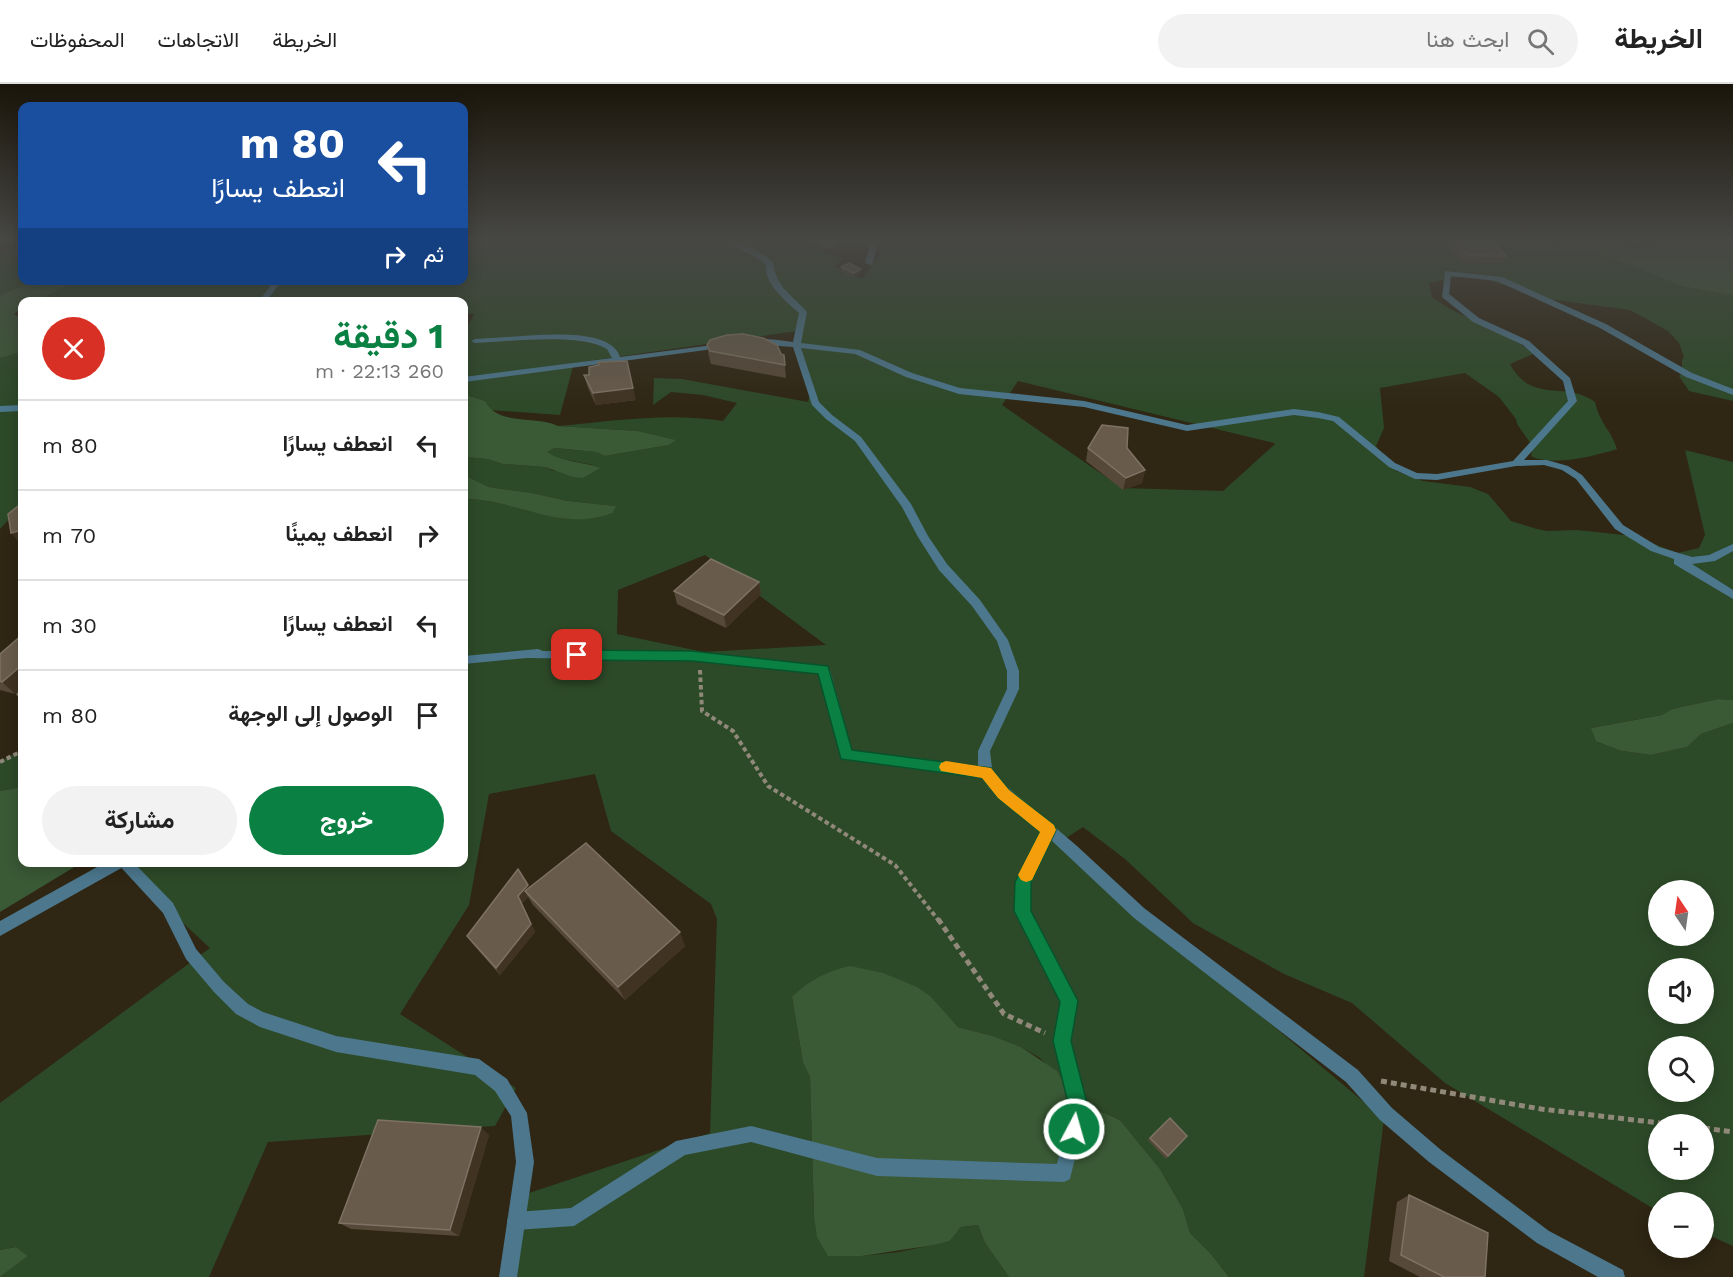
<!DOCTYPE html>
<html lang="ar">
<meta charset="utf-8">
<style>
:root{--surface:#fff;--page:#f2f2f2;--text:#222;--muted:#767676;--line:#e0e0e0;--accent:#0b8043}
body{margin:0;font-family:"Work Sans",Vazirmatn,sans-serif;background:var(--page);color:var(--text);direction:rtl;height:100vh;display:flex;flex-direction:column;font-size:22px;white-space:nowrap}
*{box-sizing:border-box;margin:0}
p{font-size:20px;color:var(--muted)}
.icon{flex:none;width:33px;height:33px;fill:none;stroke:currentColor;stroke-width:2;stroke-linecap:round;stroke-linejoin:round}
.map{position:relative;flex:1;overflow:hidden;direction:ltr}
.sheet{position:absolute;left:18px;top:213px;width:450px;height:570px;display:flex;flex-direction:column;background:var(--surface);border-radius:12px;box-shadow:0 3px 15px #0003;direction:rtl}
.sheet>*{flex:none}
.guide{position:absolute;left:18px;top:18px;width:450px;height:183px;border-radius:12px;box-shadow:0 3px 15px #0003;direction:rtl;background:#1a4fa0;color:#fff;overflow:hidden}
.needle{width:39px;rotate:347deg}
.tools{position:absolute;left:1648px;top:796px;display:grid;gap:12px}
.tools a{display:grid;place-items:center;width:66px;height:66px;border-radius:50%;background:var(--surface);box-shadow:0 3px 15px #0003;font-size:30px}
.pin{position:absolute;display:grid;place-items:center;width:51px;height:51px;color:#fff;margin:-26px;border-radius:12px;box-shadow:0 3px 9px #0006}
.me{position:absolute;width:66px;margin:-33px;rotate:6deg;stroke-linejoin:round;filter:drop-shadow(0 0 4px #0008)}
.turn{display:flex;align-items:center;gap:21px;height:126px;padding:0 24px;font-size:27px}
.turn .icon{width:78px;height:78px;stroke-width:2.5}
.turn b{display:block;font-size:42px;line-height:51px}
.then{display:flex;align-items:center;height:57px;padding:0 24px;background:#0003;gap:12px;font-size:22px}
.round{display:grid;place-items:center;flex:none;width:63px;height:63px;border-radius:32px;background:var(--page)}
.headline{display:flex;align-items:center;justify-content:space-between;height:102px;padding:0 24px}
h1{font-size:36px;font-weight:700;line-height:45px;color:var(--accent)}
.primary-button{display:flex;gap:12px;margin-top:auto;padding:12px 24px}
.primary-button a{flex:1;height:69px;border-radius:36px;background:var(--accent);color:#fff;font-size:24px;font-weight:700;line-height:69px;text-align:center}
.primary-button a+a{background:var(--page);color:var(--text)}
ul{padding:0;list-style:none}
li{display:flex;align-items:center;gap:18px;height:90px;padding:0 24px;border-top:2px solid var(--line)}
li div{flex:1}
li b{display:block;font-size:22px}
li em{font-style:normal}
header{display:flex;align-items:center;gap:36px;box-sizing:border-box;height:84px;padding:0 30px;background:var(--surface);border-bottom:2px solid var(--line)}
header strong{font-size:28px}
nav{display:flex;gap:33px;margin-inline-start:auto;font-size:21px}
.search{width:420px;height:54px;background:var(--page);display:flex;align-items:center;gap:15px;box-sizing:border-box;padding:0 21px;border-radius:33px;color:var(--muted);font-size:22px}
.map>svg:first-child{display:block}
.green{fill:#2d4a28;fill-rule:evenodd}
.forest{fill:#3a5935}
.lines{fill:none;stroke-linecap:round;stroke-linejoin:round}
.path-far1{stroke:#90897a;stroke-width:4;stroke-dasharray:4.5 3;stroke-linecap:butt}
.path{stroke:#90897a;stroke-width:5;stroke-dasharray:6 4;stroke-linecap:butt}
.minor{fill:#4c778d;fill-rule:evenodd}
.tertiary{fill:#4c778d;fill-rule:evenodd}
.wall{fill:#574939}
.shaded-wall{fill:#403322}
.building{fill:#685b4b;stroke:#7e7264;stroke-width:1.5}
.route{fill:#0b8043;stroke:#07532c;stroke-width:1.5}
.slow{fill:#f59e0b}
</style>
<header>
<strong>الخريطة</strong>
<div class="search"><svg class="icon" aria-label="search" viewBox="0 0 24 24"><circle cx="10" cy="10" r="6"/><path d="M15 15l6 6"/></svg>ابحث هنا</div>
<nav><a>الخريطة</a><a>الاتجاهات</a><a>المحفوظات</a></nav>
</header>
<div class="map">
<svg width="1733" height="1193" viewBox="0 0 1733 1193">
<rect width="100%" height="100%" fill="#2f2613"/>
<g class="green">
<path d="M464,157h339l-2,4 42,13 -8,9 27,12 20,-27 -4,-5 -23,-6h615l66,12h61l85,33 51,10v105l-44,-10 -10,-15 3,-3v-13l2,-3 -5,-14 -11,-12 -38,-21 -82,-11 -79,-25 -40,9 3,14c31,24 73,30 101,57l-23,10c22,41 56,16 85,38 5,22 16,28 22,47 -22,7 -66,18 -86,7l2,-9 -16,-23 -1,-5 -17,-22 -34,-24 -85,15 4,40 -8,18 20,25 27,10 47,6 18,7 23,27 26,8 10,2 30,-1 56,6 45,17 21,-5 6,-13 -20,-85 48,12v238l-15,-1 -46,10 -10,6 -71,13 31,23 29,4 36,-8 14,-13 32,-11v523l-29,-13v-30h-45v9l-214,-129 -93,-80 -68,-29 -91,-51 -68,-64 -42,-32 -26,17 327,275 -20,158h-135l-18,-23 -21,-21 -7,-24 -23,-40 -40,-49 -36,-16 -44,-46 -19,-11 -28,-11 -35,-9 -14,-14 -152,-16 11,66 7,14 4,139 48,40 37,-4 51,-11 11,-14 17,-2 7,18 24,34h-503l1,-57 7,-22 196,-65 7,-214 -6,-15 -100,-73 -16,-57 -106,20 -20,111 -69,109 116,74 -21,38 -227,16 -59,135h-209l28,-21 -12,-9 -16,3v-147l210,-155 -92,-85 346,-1v-363c53,0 95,33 149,14l2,-7 -47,-5 -36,-8 -43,-6 -25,-12v-18l23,2 16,5 42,3 9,4 39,-6 -41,-8 -6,-5 9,-4 41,4 9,4 64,-11 6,-5 -37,-9 -80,-5c55,-5 110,-14 165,-5l14,-18 -34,-8 -32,-3 -18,13 1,-27 28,1 126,23 2,-10 -13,-61 -223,32 -14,52 -70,-5 -5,-9 -21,-7v-61l10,-19 -10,-1v-11h-167l-28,-6 -6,6 -225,-1 25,-14 21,-7h380zM1018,297l256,62 1,1 -52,47 -101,-3 -120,-83zM705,471l121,90 -122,7 -87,-18 1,-44zM1659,807h45v45h-45zM1659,885h45v45h-45zM1659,963h45v45h-45zM1659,1041h45v45h-45z"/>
<path d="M22,159v37l18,1 -40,14v-42z"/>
<path d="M22,268v160l-9,3 -13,14v-171z"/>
<path d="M22,666v37l-22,4v-30z"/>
</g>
<g class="forest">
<path d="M1470,157h67l22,4 7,-4h48l20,8 33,-8h66v55l-51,-10 -85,-33h-61z"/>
<path d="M40,196l44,1 -21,6 -25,14 -16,1v6l-8,6 8,5v33l-22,6v-63z"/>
<path d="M464,310l21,7c14,26 51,14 73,25l80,5 38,9 -7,5 -64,11 -9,-4 -41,-4 -8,4c11,9 38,10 53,16l-17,10 -10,-1 -28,-10 -42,-3 -16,-5 -23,-2z"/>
<path d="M464,391l25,12 43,6 36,8 48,5 -3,7c-54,20 -96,-14 -149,-14z"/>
<path d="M1718,615l15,1v23l-32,11 -14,13 -36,8 -29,-4 -26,-10 -5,-13 71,-13 10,-6z"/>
<path d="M22,703v75l59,1 -81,49v-121z"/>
<path d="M850,882l33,7 34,14 13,9 28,31 35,9 28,11 36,24 10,16 17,17 36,16 40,49 23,40 7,24 21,21 18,23h-220l-24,-34 -7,-18 -17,2 -11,14 -16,4 -72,11h-34l-11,-19 -3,-21 -4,-139 -7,-14 -11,-66c17,-17 36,-26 58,-31z"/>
<path d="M16,1163l12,9 -28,21v-27z"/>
</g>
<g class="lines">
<g class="path-far1">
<path d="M700,586l2,41 31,20 35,55 127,79 44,56"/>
<path d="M0,678l22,-11"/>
</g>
<g class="path">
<path d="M938,835l66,95 41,19"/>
<path d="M1381,997l160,28 136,16"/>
<path d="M1704,1044l29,4"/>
</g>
<g class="minor">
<path d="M724,157c17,0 36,10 49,21 3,25 18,32 34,50l-6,31 59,7 52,23 48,15 124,13 103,24 107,-16 24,3 21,5 56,46 22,10 20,1 76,-13 55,-60 -5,-20 -40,-36 -50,-23 -31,-25 3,-26 57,6 104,47 86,49 41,16v6l-47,-18 -86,-49 -103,-47 -46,-5 -2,18 30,24 50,23 41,37 7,23 -53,59h23l21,6 14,9 41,50 36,22 33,10 17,-2 24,-11v7l-18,10 -23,3 41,26v9l-59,-35v-5l-23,-8 -36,-22 -39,-50 -14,-9 -18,-5 -28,1 -79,14 -22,-1 -26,-12 -56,-46 -15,-3 -24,-3 -107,16 -103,-24 -125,-13 -53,-17 -51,-23 -54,-6 18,54 13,13 29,22 50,67 17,32 19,28 33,36 28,40 11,31v18l-29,62 2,17 6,11 79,67 67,62 214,162 34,38 49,42 108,81 74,39 2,7h-27l-61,-34 -108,-81 -49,-42 -34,-38 -212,-164 -83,-78 -21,42v28l47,91 -7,40 17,66 -17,72 -6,3 -187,-6 -126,-34 -66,13 -111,71 -58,4 -6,-3 -3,-6 3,-6 6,-3 55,-4 105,-67 75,-15 126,32 180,6 14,-57 -17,-66 7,-39 -45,-91v-29l25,-50 -53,-45 -5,-10 -141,-18 -23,-85 -127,-14 -165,-2 -63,6v-8l74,-7 5,2h16l1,-5 29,-5 6,4 -2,3 -15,3 114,1 132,14 6,4 22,80 126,16v-15l29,-62v-18l-10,-30 -25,-35 -33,-36 -21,-33 -16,-30 -47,-66 -29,-22 -14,-14 -19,-58c-10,-1 -35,-1 -41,-4 11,-7 28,-2 41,-1l6,-29c-13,-12 -35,-29 -33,-48l-7,-6z"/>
<path d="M864,157h8l5,6 -5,18 -7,-2 4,-16z"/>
<path d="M275,196h7l-16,22h-8z"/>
<path d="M522,252c24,-1 89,-8 98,21l101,-13 4,2 -4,2 -257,34v-5l148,-19 -5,-9c-28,-17 -99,-7 -132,-6l-4,-2 4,-2z"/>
<path d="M106,778h21l-2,4 -125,70v-15z"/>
</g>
<g class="tertiary">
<path d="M22,321v6l-22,1v-6z"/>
<path d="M116,778h17l40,41 23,46 28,33 24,22 15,8 73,24 143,23 28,20 20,34 7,49 -17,115h-18l17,-115 -5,-46 -16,-25 -20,-16 -139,-23 -76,-25 -24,-13 -22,-22 -28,-33 -23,-46z"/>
</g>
</g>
<g class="wall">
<path d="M818,157l22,3 -10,6 -12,-5z"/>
<path d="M1449,157h44l13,15 -4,7h-39l-16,-18z"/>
<path d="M841,183l20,2v4l-7,4 -13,-6z"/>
<path d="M707,261l77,10 2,23 -75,-14 -2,-7z"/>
<path d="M584,291l52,25 -40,5 -8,-17z"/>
<path d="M1088,364h39l18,22 -3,13 -19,7 -37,-29z"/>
<path d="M759,498l2,12 -35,34 -49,-24 -3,-13z"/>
<path d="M0,570l15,40 -15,-4z"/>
<path d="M529,803l156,59 -60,54 -92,-95 -5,-8 -6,6 13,29 -35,43 -28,-32 -5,-7z"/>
<path d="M489,1051l-30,101 -108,-7 -12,-6z"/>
<path d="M1187,1052l-21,23 -18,-19 2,-2z"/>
<path d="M1409,1111l76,82h-65l-31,-16 8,-59z"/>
</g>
<g class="shaded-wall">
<path d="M838,157h2v3l-10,6 -1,-4z"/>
<path d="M861,185v4l-7,4v-4z"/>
<path d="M633,304l3,12 -40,5 -3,-12z"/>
<path d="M1145,386l-3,13 -19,7 3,-12z"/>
<path d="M22,446v16l-11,-13z"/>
<path d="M759,498l2,12 -35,34 -2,-13z"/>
<path d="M22,581v23l-7,6 -13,-12z"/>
<path d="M528,801l4,7 -7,-1 3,6 -6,6 13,29 -35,43 -4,-7 22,-72z"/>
<path d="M680,848l5,14 -60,54 -7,-13z"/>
<path d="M481,1043l8,8 -30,101 -9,-6z"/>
</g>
<g class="building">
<path d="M819,157h19l-9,5z"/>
<path d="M1455,157h38l13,15 -39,-1z"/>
<path d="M849,179l12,6 -7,4 -13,-6z"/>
<path d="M418,214l18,1v1l19,-2 -1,4h-56z"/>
<path d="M743,250l20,4 14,7 4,9 3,1 1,10 -75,-14 -3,-6 3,-5 17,-5z"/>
<path d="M627,277l6,27 -40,5 -9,-18h5v-8l10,-2 -1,-3z"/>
<path d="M1102,341l26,3 -1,20 18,22 -19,8 -38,-30z"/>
<path d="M22,419v27l-11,3 -3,-19z"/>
<path d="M711,475l48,23 -35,33 -50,-24z"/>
<path d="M22,551v30l-20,17 -2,-1v-27z"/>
<path d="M22,605v12l-5,-7z"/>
<path d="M586,759l94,89 -62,55 -93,-96z"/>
<path d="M518,785l10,16 -10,11 13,28 -35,44 -29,-32z"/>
<path d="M1170,1034l17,18 -19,20 -18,-18z"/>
<path d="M378,1036l103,7 -31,103 -111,-7z"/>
<path d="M1409,1111l79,38 -3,44h-41l-43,-22z"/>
</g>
<linearGradient id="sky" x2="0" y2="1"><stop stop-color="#1a150a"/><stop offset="0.48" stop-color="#474744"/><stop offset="1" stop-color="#474744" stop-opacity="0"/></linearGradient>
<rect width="1733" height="324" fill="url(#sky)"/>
<path class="route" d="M577,566l115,1 136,15 24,84 139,18 18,22 45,35 2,5 -25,53v28l47,90 -7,40 17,66 -7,29 -7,3 -7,-3 -3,-7 5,-22 -16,-66 7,-39 -46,-91 1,-29 25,-50 -42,-34 -16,-20 -141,-19 -23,-85 -126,-13 -115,-1 -7,-5z"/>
<path class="slow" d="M946,677l45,7 18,22 45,35 2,5 -24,50 -6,2 -5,-2 -3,-5 22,-43 -42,-34 -16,-20 -41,-7 -2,-4 2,-4z"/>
</svg>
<div class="tools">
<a><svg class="needle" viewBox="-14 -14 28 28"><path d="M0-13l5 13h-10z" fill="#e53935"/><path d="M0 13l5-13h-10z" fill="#767676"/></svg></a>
<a><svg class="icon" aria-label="sound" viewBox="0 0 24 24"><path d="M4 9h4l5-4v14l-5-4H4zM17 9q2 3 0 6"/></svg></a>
<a><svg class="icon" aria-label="search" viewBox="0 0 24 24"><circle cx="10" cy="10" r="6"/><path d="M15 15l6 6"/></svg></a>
<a>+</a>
<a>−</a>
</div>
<div class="pin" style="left:577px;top:571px;background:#d93025"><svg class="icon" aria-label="arrive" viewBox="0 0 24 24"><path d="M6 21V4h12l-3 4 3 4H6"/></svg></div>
<svg class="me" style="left:1074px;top:1045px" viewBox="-20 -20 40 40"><circle r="17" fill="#0b8043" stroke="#fff" stroke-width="3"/><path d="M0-11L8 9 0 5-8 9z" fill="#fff"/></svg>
<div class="guide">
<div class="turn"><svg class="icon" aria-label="left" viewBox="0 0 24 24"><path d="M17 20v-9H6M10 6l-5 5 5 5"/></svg><div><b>80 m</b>انعطف يسارًا</div></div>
<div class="then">ثم<svg class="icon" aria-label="right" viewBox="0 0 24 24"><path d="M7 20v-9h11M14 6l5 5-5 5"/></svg></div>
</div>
<section class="sheet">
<div class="headline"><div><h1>1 دقيقة</h1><p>260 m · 22:13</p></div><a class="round" style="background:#d93025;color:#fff"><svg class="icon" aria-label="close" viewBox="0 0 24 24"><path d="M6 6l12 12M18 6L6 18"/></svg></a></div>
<ul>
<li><svg class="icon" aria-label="left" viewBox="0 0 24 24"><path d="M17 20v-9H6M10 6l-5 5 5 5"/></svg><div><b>انعطف يسارًا</b></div><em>80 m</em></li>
<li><svg class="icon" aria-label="right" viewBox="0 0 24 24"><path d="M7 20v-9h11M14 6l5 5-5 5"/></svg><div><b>انعطف يمينًا</b></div><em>70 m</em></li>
<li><svg class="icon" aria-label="left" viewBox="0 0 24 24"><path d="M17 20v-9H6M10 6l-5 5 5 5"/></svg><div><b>انعطف يسارًا</b></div><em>30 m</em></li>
<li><svg class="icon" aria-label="arrive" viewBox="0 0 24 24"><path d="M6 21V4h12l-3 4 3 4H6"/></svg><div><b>الوصول إلى الوجهة</b></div><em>80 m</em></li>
</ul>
<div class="primary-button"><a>خروج</a><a>مشاركة</a></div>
</section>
</div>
